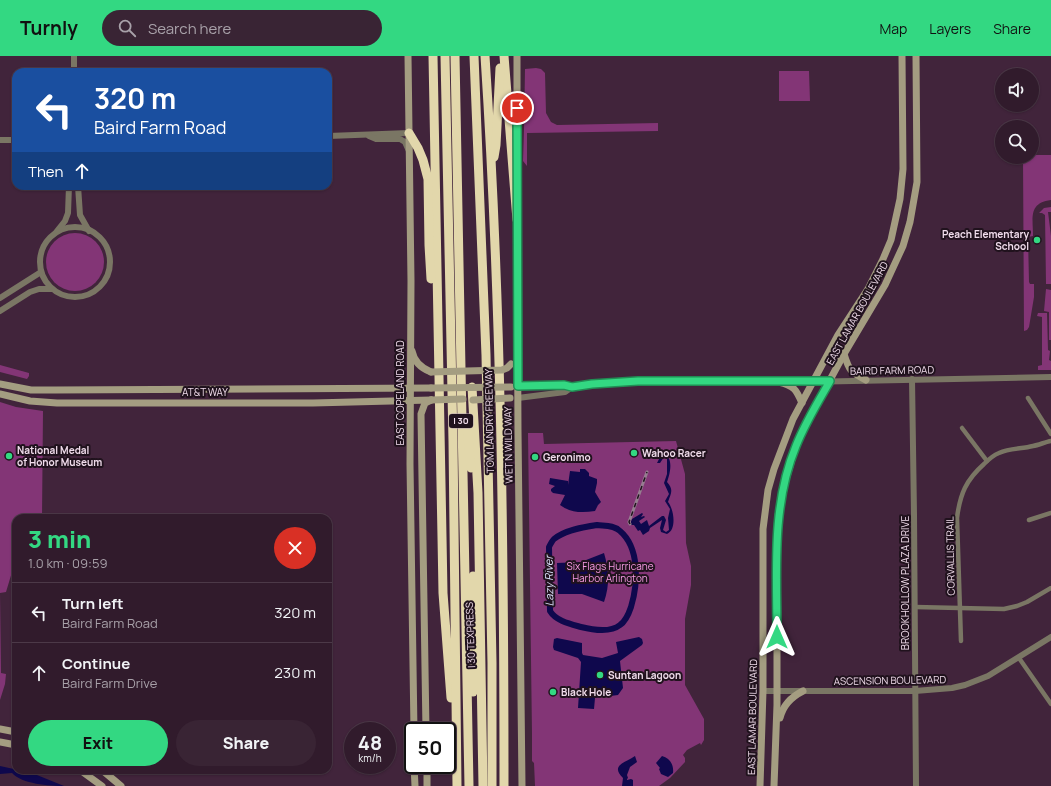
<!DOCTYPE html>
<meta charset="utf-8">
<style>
:root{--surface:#311b2c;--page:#392434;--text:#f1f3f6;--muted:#a8a1a9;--line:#4c3948;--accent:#33d882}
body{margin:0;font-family:Manrope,sans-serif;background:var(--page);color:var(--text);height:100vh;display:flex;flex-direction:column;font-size:15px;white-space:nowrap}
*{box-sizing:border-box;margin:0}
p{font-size:13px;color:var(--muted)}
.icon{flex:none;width:22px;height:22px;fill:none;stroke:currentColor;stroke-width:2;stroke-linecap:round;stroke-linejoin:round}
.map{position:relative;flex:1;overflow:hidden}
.panel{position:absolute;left:12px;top:458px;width:320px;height:260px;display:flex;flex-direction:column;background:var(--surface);border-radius:12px;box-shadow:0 1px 3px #0004,0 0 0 1px var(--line)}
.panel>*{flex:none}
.top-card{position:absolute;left:12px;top:12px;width:320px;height:122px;border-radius:12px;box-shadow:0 1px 3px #0004,0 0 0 1px var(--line);background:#1a4fa0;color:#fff;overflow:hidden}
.tools{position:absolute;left:995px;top:12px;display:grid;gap:8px}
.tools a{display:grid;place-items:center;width:44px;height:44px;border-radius:50%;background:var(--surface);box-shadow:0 1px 3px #0004,0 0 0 1px var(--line);font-size:20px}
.speed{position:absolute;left:344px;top:666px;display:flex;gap:8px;font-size:20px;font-weight:700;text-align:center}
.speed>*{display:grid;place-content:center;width:52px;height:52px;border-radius:50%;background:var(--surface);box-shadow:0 1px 3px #0004,0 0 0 1px var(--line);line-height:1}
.speed small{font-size:10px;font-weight:400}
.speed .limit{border:2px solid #111;border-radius:6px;background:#fff;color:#111}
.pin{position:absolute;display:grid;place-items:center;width:34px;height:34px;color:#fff;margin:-17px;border:2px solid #fff;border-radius:50%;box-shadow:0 1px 4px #0007}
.me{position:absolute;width:44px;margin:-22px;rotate:0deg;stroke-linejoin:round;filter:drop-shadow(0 0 3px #0008)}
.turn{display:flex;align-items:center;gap:14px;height:84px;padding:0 16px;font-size:18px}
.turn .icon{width:52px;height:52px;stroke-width:2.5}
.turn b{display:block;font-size:28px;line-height:34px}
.then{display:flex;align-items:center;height:38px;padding:0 16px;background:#0003;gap:8px;font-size:15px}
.round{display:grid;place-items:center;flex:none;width:42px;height:42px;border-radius:21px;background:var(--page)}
.overview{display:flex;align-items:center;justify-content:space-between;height:68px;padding:0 16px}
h1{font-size:24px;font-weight:800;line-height:30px;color:var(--accent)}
.action{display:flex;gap:8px;margin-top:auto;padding:8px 16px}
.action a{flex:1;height:46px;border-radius:24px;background:var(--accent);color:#111;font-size:16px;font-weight:800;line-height:46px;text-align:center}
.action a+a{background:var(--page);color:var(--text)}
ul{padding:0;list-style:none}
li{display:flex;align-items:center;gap:12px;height:60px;padding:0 16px;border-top:1px solid var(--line)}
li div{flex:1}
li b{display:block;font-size:15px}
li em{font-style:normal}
header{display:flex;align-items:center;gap:24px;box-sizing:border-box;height:56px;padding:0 20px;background:var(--accent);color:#111}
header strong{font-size:19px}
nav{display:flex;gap:22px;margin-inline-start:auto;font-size:14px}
.search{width:280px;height:36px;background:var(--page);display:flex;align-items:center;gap:10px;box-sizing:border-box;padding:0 14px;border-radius:22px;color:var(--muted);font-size:15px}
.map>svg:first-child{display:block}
.green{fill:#833576}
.water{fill:#0f084d}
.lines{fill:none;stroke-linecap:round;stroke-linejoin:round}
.canal{stroke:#0f084d;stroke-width:6}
.minor{stroke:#7a7664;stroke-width:4.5}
.tertiary{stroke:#7a7664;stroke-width:6}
.secondary{stroke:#a49d81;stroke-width:7}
.motorway{stroke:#e2d7ab;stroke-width:9}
.rail-casing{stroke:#967d90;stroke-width:3}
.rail{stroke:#20121d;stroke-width:1.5;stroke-dasharray:4.5;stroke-linecap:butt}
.secondary-bridge{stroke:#a49d81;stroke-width:7}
.route-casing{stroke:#218c54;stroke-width:10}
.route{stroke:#33d882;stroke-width:7}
.poi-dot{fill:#33d882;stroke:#20121d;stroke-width:1.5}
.labels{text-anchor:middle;stroke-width:4;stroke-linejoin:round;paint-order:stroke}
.shield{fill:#20121d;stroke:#b29fad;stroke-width:1}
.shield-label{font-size:9px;font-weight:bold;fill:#f0dceb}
.poi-label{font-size:10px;font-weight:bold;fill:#f0dceb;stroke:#20121d;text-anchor:start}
.street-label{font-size:10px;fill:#f0dceb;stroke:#20121d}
.park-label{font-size:10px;fill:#f79be4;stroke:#20121d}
.water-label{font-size:11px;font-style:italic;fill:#dae0fa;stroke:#20121d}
</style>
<header>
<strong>Turnly</strong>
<div class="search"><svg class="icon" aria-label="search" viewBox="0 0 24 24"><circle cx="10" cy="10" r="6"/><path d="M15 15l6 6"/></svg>Search here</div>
<nav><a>Map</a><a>Layers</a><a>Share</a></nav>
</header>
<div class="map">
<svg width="1051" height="730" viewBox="0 0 1051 730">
<rect width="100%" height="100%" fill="#41243b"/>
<g class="green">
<path d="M536,12l5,1 4,4 1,40 5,9 6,3 101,-2v8l-131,2v33l-4,-5 1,-32 1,-60z"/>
<path d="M779,15h30l1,30h-31z"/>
<path d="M1032,99h19v45c-23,3 -18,18 -18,36l-5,1 1,45 1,2h4v13l-5,30 -2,3 -3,1 -1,-174h9z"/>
<path d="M1051,151v5h-3l3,24v48h-5l-1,-69 -3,-2h-3l5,-5z"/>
<circle cx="75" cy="206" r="29"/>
<path d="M1046,233l5,1v50h-2v-28l-5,-1z"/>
<path d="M1038,257h9l1,37 2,1 -1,9 2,1v9h-13v-4l4,-1v-48l-5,-1z"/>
<path d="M0,309l29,8v3l-2,3 -27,-7z"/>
<path d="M0,346l16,5 27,4 -1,107h-26v47h-4v7l-6,20 -6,1 1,80 5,1 -1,10 -5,16z"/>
<path d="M528,377h15l1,11 132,-3 9,33 1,69 5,23v19l-6,34v66l19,34v21l-3,5 -1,-2 -13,7 -4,5 2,3v4l-15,16 -11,8h-124l-1,-23 -2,-2v-27z"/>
</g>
<g class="water">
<path d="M664,399c10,2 6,19 3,27 7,8 4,11 1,20 6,7 9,28 -1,32l-6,-2 -1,-4 2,-8 -12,8 -1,3 -6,4 -3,-5 -2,1 -4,-6h-3l-1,-1 2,-5 10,-6 1,1 -2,3 3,-1 1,1 -6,4 2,3 6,-4 2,6 13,-10h2l2,4 -3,10 3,2 3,-2 -1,-12 2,-9 -5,-8 4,-7 -5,-11 3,-9v-15l-3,-2 -4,6h-3l3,-6z"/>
<path d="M580,413h5l4,4v3l8,3v4l-2,9 6,10 -3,3 -3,6c-13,2 -24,2 -35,-6l5,-10 -12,-2 -2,-2v-2l4,-3 -6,-2 1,-6 18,3v4l2,-14 10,1z"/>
<path d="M604,497c5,17 6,32 0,49l-22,-8h-24l-1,-31 24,-1z"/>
<path d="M639,581l3,2 1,4 -1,2 -22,16 3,27 -5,7 -23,3 -1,11 -16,-1 3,-46 -3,-4 -24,-8 -1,-3 1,-8 3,-1 25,5v10l1,2 19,3 16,-5 -2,-11z"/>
<path d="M635,700l2,6 -7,5 -3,8 1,3 -1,1v1l4,-1 2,1v6h-11l1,-8c-13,-13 2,-15 12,-22z"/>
<path d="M662,700c8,2 12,9 11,17l-5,4 -7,-3 -2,-5 1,-1 -4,-5z"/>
<path d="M0,710l32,7 32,13c-15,0 -42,-2 -52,-13l-12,1z"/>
</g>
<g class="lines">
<path class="canal" d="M597,469c8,1 17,0 23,6 20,17 18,53 11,76 -2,6 -5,14 -11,18 -10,8 -27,5 -39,2 -11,-3 -25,-6 -31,-16l-1,-64c1,-2 3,-6 5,-8 11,-9 29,-12 43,-14z"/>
<g class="minor">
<path d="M1028,342l23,36"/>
<path d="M962,372l25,33"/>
<path d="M1029,464l22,-7"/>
<path d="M915,551l89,2 13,-3 10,-4 24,-14"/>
<path d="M961,585l-4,-123c3,-24 9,-38 27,-54 5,-5 10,-9 15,-11 11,-5 23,-4 34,-7 6,-1 12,-4 18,-5"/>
<path d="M1019,602l32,46"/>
</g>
<g class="tertiary">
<path d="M74,0v16"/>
<path d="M328,80l81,-3"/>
<path d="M369,80l7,3h24l5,3 4,9"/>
<path d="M0,84h16"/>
<path d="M78,130l2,29 9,16"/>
<circle cx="75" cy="206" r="35"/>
<path d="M57,175l8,-10 3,-8 1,-27"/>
<path d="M0,242l41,-26"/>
<path d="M0,255l30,-19 9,-3h13"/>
<path d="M912,323l2,135 2,272"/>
<path d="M518,330l46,-1 8,2 20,-3 46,-3 164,1 249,-5"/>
<path d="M518,342l47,-6 7,-5"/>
<path d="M763,635h152l37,-3 13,-3 23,-9 63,-39"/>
</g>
<g class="secondary">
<path d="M408,0l3,225 -1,183 4,267"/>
<path d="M517,112v-112"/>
<path d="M517,160l1,214 4,356"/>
<path d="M412,295c2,11 9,17 19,21"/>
<path d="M844,298c5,16 6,18 22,26"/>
<path d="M779,326c15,4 17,7 23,21"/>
<path d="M0,328l31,6h24l376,-2"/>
<path d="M0,338l30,7 27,2h256l118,-3"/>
<path d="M780,662c3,-13 11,-21 23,-27"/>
<path d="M0,673l16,3"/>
<path d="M426,675l-5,-317 4,-11 6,-3"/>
<path d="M0,686l16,3"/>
<path d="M414,709l1,21"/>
<path d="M427,709v21"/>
<path d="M80,714l22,16"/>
<path d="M102,714l19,16"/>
<path d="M760,730l3,-95v-162l5,-39 6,-21 19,-50 45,-84 30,-46 15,-30 8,-19 9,-41 3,-30 -1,-113"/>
<path d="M774,730l3,-81v-163l1,-26 4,-23 14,-47 9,-20 39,-72 41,-69 18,-39 7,-24 7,-40 -1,-126"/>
</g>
<g class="motorway">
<path d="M433,0l9,481 1,56 8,105"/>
<path d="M445,0l8,385 4,345"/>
<path d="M455,0l14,730"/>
<path d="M474,0l12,299 6,308v123"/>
<path d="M485,0c16,243 19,487 19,730"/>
<path d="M504,0l13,164"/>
<path d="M409,77l9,15 5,12 5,19 1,66 2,34"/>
<path d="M494,101l2,-12 4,-77"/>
<path d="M472,331l6,106 5,293"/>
<path d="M467,371l4,41"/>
<path d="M473,520v116"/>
</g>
<g class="rail-casing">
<path id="rail" d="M630,468l-1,-2 18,-50"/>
</g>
<use href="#rail" class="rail"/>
<g class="secondary-bridge">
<path d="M431,316l71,-2 5,-2 4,-4"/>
<path d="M431,332l80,-1"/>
<path d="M431,344l32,-1"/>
<path d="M473,344l37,-2"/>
</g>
</g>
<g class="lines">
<g class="route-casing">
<path id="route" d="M517,52l1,278 46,-1 8,2 20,-3 46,-3h192c-12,21 -25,42 -34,65 -25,60 -19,127 -19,191"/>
</g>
<use href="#route" class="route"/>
</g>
<g class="poi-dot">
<circle cx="1037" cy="184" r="4"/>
<circle cx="634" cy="397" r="4"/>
<circle cx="9" cy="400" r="4"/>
<circle cx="535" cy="401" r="4"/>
<circle cx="600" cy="619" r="4"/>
<circle cx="553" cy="636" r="4"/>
</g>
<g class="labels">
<rect class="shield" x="449" y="358" width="24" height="14" rx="3"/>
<g class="shield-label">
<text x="461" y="368">I 30</text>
</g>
<g class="poi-label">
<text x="1029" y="182" text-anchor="end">Peach Elementary<tspan x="1029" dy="12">School</tspan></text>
<text x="17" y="398">National Medal<tspan x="17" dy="12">of Honor Museum</tspan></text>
<text x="642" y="401">Wahoo Racer</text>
<text x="543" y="405">Geronimo</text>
<text x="608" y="623">Suntan Lagoon</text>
<text x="561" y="640">Black Hole</text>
</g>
<g class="street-label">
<text transform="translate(857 257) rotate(-61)" y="4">EAST LAMAR BOULEVARD</text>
<text transform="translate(892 314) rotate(-1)" y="4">BAIRD FARM ROAD</text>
<text x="205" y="340">AT&amp;T WAY</text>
<text transform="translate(400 337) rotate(-90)" y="4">EAST COPELAND ROAD</text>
<text transform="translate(489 365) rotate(-91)" y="4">TOM LANDRY FREEWAY</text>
<text transform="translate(508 389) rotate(-91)" y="4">WET N WILD WAY</text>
<text transform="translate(950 500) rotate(-91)" y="4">CORVALLIS TRAIL</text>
<text transform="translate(905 527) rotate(-90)" y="4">BROOKHOLLOW PLAZA DRIVE</text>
<text transform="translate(470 579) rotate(-92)" y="4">I 30 TEXPRESS</text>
<text transform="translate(890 624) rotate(-1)" y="4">ASCENSION BOULEVARD</text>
<text transform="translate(752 661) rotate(-89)" y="4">EAST LAMAR BOULEVARD</text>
</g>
<g class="park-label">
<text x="610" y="514">Six Flags Hurricane<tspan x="610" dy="12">Harbor Arlington</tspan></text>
</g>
<g class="water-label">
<text transform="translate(549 525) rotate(-91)" y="4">Lazy River</text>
</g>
</g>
</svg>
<div class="tools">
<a><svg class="icon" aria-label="sound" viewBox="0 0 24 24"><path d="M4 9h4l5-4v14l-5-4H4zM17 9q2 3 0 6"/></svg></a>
<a><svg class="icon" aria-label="search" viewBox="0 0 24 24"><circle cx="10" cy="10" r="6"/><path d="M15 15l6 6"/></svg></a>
</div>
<div class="speed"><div>48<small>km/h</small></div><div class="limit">50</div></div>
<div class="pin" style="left:517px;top:52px;background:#d93025"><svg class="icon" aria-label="arrive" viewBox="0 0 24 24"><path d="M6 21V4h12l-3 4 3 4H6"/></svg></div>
<svg class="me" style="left:777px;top:581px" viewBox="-20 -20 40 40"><path d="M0-17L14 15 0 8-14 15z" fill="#33d882" stroke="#fff" stroke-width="4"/></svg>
<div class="top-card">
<div class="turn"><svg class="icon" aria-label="left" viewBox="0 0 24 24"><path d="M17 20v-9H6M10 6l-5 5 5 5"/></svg><div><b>320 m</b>Baird Farm Road</div></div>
<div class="then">Then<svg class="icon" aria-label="ahead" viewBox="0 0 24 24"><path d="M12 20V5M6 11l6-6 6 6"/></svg></div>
</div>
<section class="panel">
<div class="overview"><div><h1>3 min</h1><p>1.0 km · 09:59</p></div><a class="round" style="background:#d93025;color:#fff"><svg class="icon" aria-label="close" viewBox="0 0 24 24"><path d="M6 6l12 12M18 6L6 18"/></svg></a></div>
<ul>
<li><svg class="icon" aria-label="left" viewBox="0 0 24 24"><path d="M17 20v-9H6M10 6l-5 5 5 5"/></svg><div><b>Turn left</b><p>Baird Farm Road</p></div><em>320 m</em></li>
<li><svg class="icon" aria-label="ahead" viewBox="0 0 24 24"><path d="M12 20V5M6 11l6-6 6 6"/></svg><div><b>Continue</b><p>Baird Farm Drive</p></div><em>230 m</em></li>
</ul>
<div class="action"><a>Exit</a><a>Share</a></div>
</section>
</div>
